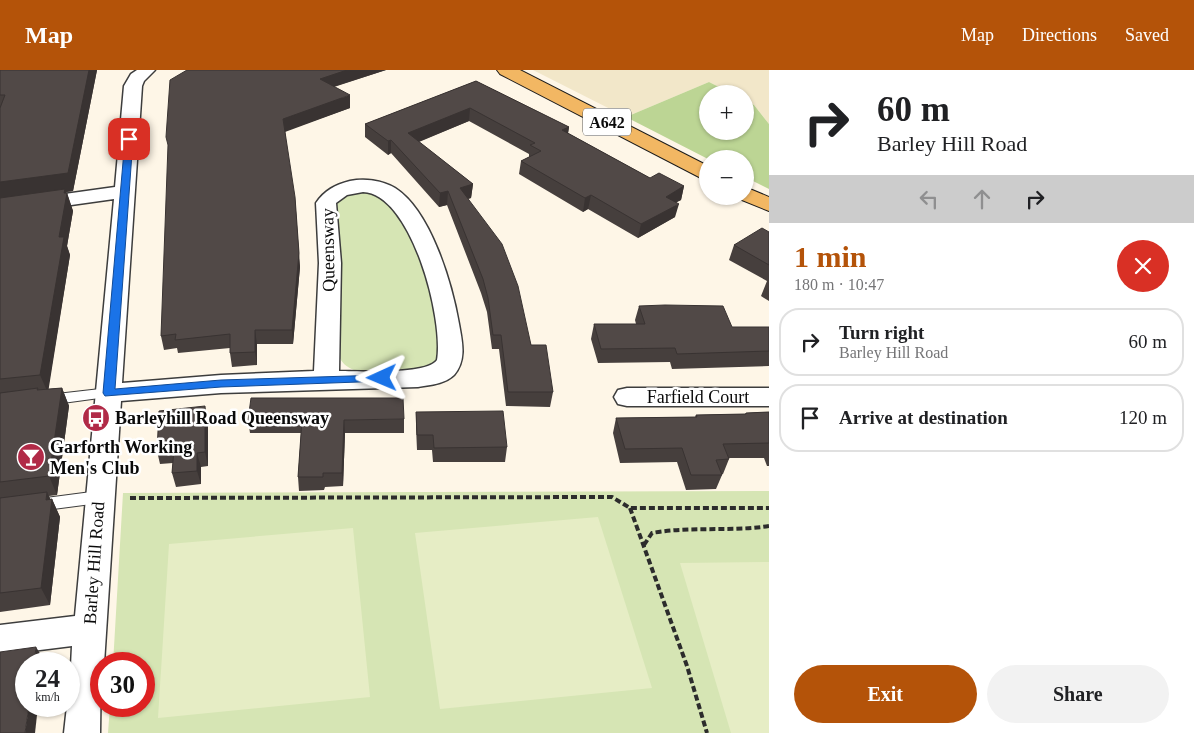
<!DOCTYPE html>
<meta charset="utf-8">
<style>
:root{--surface:#fff;--page:#f2f2f2;--text:#202124;--muted:#757577;--line:#e0e0e0;--accent:#b45309}
body{margin:0;font-family:Georgia,serif;background:var(--page);color:var(--text);height:100vh;display:flex;flex-direction:column;font-size:19px;white-space:nowrap}
*{box-sizing:border-box;margin:0}
p{font-size:16px;color:var(--muted)}
.icon{flex:none;width:28px;height:28px;fill:none;stroke:currentColor;stroke-width:2;stroke-linecap:round;stroke-linejoin:round}
.map{position:relative;flex:1;overflow:hidden}
.side{display:flex;flex-direction:column;background:var(--surface);width:425px}
.side>*{flex:none}
.guide{background:#fff;color:var(--text);overflow:hidden}
.tools{position:absolute;left:699px;top:15px;display:grid;gap:10px}
.tools a{display:grid;place-items:center;width:55px;height:55px;border-radius:50%;background:var(--surface);box-shadow:0 1px 4px #0004;font-size:25px}
.speed{position:absolute;left:15px;top:582px;display:flex;gap:10px;font-size:25px;font-weight:700;text-align:center}
.speed>*{display:grid;place-content:center;width:65px;height:65px;border-radius:50%;background:var(--surface);box-shadow:0 1px 4px #0004;line-height:1}
.speed small{font-size:12px;font-weight:400}
.speed .limit{border:8px solid #d22;background:#fff;color:#111}
.pin{position:absolute;display:grid;place-items:center;width:42px;height:42px;color:#fff;margin:-21px;border-radius:10px;box-shadow:0 2px 8px #0006}
.me{position:absolute;width:55px;margin:-28px;rotate:269deg;stroke-linejoin:round;filter:drop-shadow(0 0 4px #0008)}
.turn{display:flex;align-items:center;gap:18px;height:105px;padding:0 25px;font-size:22px}
.turn .icon{width:65px;height:65px;stroke-width:2.5}
.turn b{display:block;font-size:35px;line-height:42px}
.lanes{display:flex;align-items:center;height:48px;padding:0 25px;background:#0003;justify-content:center;gap:25px;direction:ltr}
.lanes .off{opacity:.35}
.round{display:grid;place-items:center;flex:none;width:52px;height:52px;border-radius:26px;background:var(--page)}
.headline{display:flex;align-items:center;justify-content:space-between;height:85px;padding:0 25px}
h1{font-size:30px;font-weight:800;line-height:38px;color:var(--accent)}
.action{display:flex;gap:10px;margin-top:auto;padding:10px 25px}
.action a{flex:1;height:58px;border-radius:30px;background:var(--accent);color:#fff;font-size:20px;font-weight:800;line-height:58px;text-align:center}
.action a+a{background:var(--page);color:var(--text)}
ul{padding:0;list-style:none}
li{display:flex;align-items:center;gap:15px;height:68px;margin:0 10px 8px;padding:0 15px;border:2px solid var(--line);border-radius:20px}
li div{flex:1}
li b{display:block;font-size:19px}
li em{font-style:normal}
header{display:flex;align-items:center;gap:30px;box-sizing:border-box;height:70px;padding:0 25px;background:var(--accent);color:#fff}
header strong{font-size:24px}
nav{display:flex;gap:28px;margin-inline-start:auto;font-size:18px}
main{display:flex;flex:1;min-height:0}
.map>svg:first-child{display:block}
.farmland{fill:#f2e7c9}
.green{fill:#d6e5b4}
.forest{fill:#bcd594}
.pitch{fill:#e6edc5}
.lines{fill:none;stroke-linecap:round;stroke-linejoin:round}
.service-casing{stroke:#3d3d3d;stroke-width:2}
.minor-casing{stroke:#3d3d3d;stroke-width:3}
.primary-casing{stroke:#1b1b1b;stroke-width:2}
.path{stroke:#2c2c2c;stroke-width:4;stroke-dasharray:6 3;stroke-linecap:butt}
.service{fill:#fff;fill-rule:evenodd}
.minor{fill:#fff;fill-rule:evenodd}
.primary{fill:#f2b763;fill-rule:evenodd}
.wall{fill:#463f3d}
.shaded-wall{fill:#393332}
.building{fill:#514947;stroke:#393332}
.route{fill:#1a73e8;stroke:#114b97}
.labels{text-anchor:middle;stroke-width:5;stroke-linejoin:round;paint-order:stroke}
.shield{fill:#fff;stroke:#545454;stroke-width:1}
.shield-label{font-size:16px;font-weight:bold;fill:#0a0a0a}
.street-label{font-size:18px;fill:#0a0a0a;stroke:#fff}
.poi-label{font-size:18px;font-weight:bold;fill:#0a0a0a;stroke:#fff;text-anchor:start}
</style>
<header>
<strong>Map</strong>
<nav><a>Map</a><a>Directions</a><a>Saved</a></nav>
</header>
<main>
<div class="map">
<svg width="769" height="663" viewBox="0 0 769 663">
<rect width="100%" height="100%" fill="#fef6e7"/>
<path class="farmland" d="M533,0h236v54l-15,-19 -9,-5v-6h-12l-24,-12 -83,35z"/>
<g class="green">
<path d="M362,122c56,5 72,117 79,161 -3,5 -5,9 -10,12 -15,9 -61,10 -77,5 -8,-3 -13,-8 -16,-16l-2,-151 10,-8z"/>
<path d="M769,421v242h-661l2,-27h34v-42h-31l10,-171z"/>
</g>
<path class="forest" d="M709,12l24,12h-25v37h37v-31l9,5 15,19v65l-24,-12v-18h-37l-82,-42z"/>
<g class="pitch">
<path d="M598,447l54,171 -212,21 -25,-176z"/>
<path d="M353,458l17,169 -212,21 11,-174z"/>
<path d="M769,492v171h-38l-51,-170z"/>
</g>
<g class="lines">
<g class="service-casing">
<g id="service">
<path d="M109,318l5,2 2,3 -2,3 -66,9 -5,-2 -2,-3 2,-3 5,-2z"/>
<path d="M99,421l5,2 3,4 -3,4 -5,2 -99,13v-12z"/>
</g>
</g>
<g class="minor-casing">
<g id="minor">
<path d="M137,0h18l-11,11 -2,5 -20,297 99,-8 93,-4 5,-108 -3,-60c9,-13 19,-18 34,-22 14,-3 32,-1 45,7 36,23 57,96 64,136 3,17 8,36 -5,51 -9,9 -25,10 -36,12l-197,6 -100,8 -17,263h-3l-1,69h-36l3,-27h2l3,-60 -72,9v-30l75,-9 39,-417 -114,16v-12l115,-16 9,-101 7,-12zM363,122c49,2 81,128 74,168 -10,15 -79,11 -98,11l2,-108 -5,-60 11,-8z"/>
<path d="M627,318h142v18h-142l-9,-2 -4,-7 4,-7z"/>
</g>
</g>
<g class="primary-casing">
<g id="primary">
<path d="M497,0h23l188,96v14l-7,-2 -201,-104z"/>
<path d="M745,117l24,10v14l-32,-13v-2h8z"/>
</g>
</g>
<g class="path">
<path d="M130,428l482,-1 18,11h139"/>
<path d="M630,438l57,158 20,67"/>
<path d="M644,475l8,-12c39,-7 78,-1 117,-7"/>
</g>
<use href="#service" class="service"/>
<use href="#minor" class="minor"/>
<use href="#primary" class="primary"/>
</g>
<g class="wall">
<path d="M0,0h97l-24,121 -7,1v1h1l6,18 -6,35 3,9 -22,134 14,-1 7,18 -12,89 -8,1 1,3h2l8,18 -10,88 -50,7z"/>
<path d="M187,0h199l-52,17 16,21 -65,23 15,136 -7,77h-36v21l-25,2 -2,-14v-5l-52,5 -1,-5 -13,2 -3,-14z"/>
<path d="M476,11l93,46 -1,6 82,45 34,8 -3,14 -5,2 -1,15 -37,21 -50,-29 -5,3 -64,-38 2,-13 8,-4v-3l-60,-33 -50,21 54,42 -2,14 -3,1 63,146 22,47 -3,15 -44,-1 -7,-57h-7l-5,-37 -6,-19 -34,-88 -8,2 -48,-54 -3,2 -23,-18v-13z"/>
<path d="M769,162v69l-8,-5 6,-15 -38,-21 5,-15z"/>
<path d="M639,236l93,21h37v39l-97,3 -2,-7 -72,1 -7,-24 3,-15h42l-1,-4z"/>
<path d="M416,342l91,35 -2,15h-72l-1,-12h-15l-1,-23z"/>
<path d="M769,342v54h-2l-3,-8h-35v1l-6,15h-1v1l-6,14 -30,1 -9,-28 -57,1 -7,-30 3,-15 79,-1 1,-2 49,-1 1,-1z"/>
<path d="M404,349v14h-59l-2,53 -18,1 -1,3 -25,1 -1,-14 3,-44h-51l-2,-13z"/>
<path d="M208,350v46l-7,1v17l-25,3 -4,-14 1,-10 -13,1 -3,-13z"/>
</g>
<g class="shaded-wall">
<path d="M89,0h8l-24,121 -7,1 1,4v-3l6,18 -6,35 3,9 -22,138 -8,-18 -40,-174v-19z"/>
<path d="M347,0h39l-66,21v-12z"/>
<path d="M350,25v13l-65,24 -2,-13z"/>
<path d="M470,38l-1,13 -61,25v-13z"/>
<path d="M569,57l-2,13 -5,-10z"/>
<path d="M391,70v13l-3,2v-14z"/>
<path d="M473,114l-2,14 -12,3 1,-13z"/>
<path d="M684,116l-3,14 -19,10 4,-13z"/>
<path d="M448,121l-1,14 -8,2 1,-14z"/>
<path d="M591,125l-3,14 -5,3 2,-14z"/>
<path d="M295,127l5,70 -7,77 -1,-14z"/>
<path d="M679,134l-4,13 -37,21 3,-14z"/>
<path d="M255,260l2,14v21l-2,-13z"/>
<path d="M62,318l7,18 -12,89 -8,-19z"/>
<path d="M205,336l3,14v46l-3,-14z"/>
<path d="M344,350l1,13 -2,53 -1,-13z"/>
<path d="M197,383l4,14v17l-4,-13z"/>
<path d="M47,422l5,11v-4l8,18 -10,88 -9,-17z"/>
<path d="M36,577l8,13 -1,4h-9z"/>
<path d="M29,636h9l-3,27h-10z"/>
</g>
<g class="building">
<path d="M0,0h89l-21,103 -68,9v-74l5,-13h-5z"/>
<path d="M187,0h160l-27,9 30,16 -67,24 12,78 4,56 -7,77h-37v22l-25,1v-19l-55,6 1,-6 -15,2 7,-191 -2,-8 4,-57z"/>
<path d="M476,11l93,46 -7,3 88,48 9,-5 25,13 -18,11 13,7 -38,20 -50,-29 -6,3 -64,-37 20,-10 -11,-6 5,-2 -65,-35 -62,25 65,51 -13,4 42,56 16,42 13,59h15l7,47h-45l-7,-57h-8l-5,-37 -5,-19 -35,-88 -8,2 -49,-53 -3,1 -23,-17z"/>
<path d="M65,119l-1,4h3l-8,44h5l-24,138 -40,4v-181z"/>
<path d="M762,158l7,4v33l-35,-20z"/>
<path d="M665,235l58,1 9,21h37v24l-92,3 -2,-6 -74,1 -7,-25h51l-6,-18z"/>
<path d="M38,318l-1,2 25,-2 -13,88 -49,6v-89z"/>
<path d="M251,328h152l1,21 -60,1 -2,53h-19v4h-25l4,-57h-54z"/>
<path d="M205,336v46l-8,1v18l-25,2 2,-24 -17,2 2,-40z"/>
<path d="M503,341l4,36 -73,1 -1,-13h-16l-1,-23z"/>
<path d="M769,342v31l-46,1 6,15 -13,1 6,15h-31l-9,-27 -57,1 -9,-31 81,-1 -1,-2 50,-1v-1z"/>
<path d="M47,422l-1,8 6,-1 -11,89 -41,5v-95z"/>
<path d="M36,577l-2,17h-8v42h3l-4,27h-25v-81z"/>
</g>
<path class="route" d="M129,66l4,3 -18,250 106,-9 161,-5 5,3 -1,3 -165,6 -116,9 -2,-3 22,-254z"/>
<defs>
<g id="bus-disc" transform="scale(1.4375)"><circle r="9.5" fill="#b12a47" stroke="#fff"/><path d="M-5-6H5V4H4V6H2V4H-2V6H-4V4H-5ZM-3.5-4V0h7V-4ZM-3.5 1.2v1.5H-2V1.2ZM2 1.2v1.5H3.5V1.2Z" fill="#fff"/></g>
<g id="bar-disc" transform="scale(1.4375)"><circle r="9.5" fill="#b12a47" stroke="#fff"/><path d="M-6-5H6L.8 .8V4.5H3.5V6h-7V4.5H-.8V.8Z" fill="#fff"/></g>
</defs>
<g fill-rule="evenodd">
<use href="#bus-disc" x="96" y="348"/>
<use href="#bar-disc" x="31" y="387"/>
</g>
<g class="labels">
<rect class="shield" x="583" y="38.5" width="48" height="27" rx="4"/>
<g class="shield-label">
<text x="607" y="58">A642</text>
</g>
<g class="street-label">
<text transform="translate(328 180) rotate(-91)" y="6">Queensway</text>
<text x="698" y="333">Farfield Court</text>
<text transform="translate(94 493) rotate(-86)" y="6">Barley Hill Road</text>
</g>
<g class="poi-label">
<text x="115" y="354">Barleyhill Road Queensway</text>
<text x="50" y="383">Garforth Working<tspan x="50" dy="21">Men's Club</tspan></text>
</g>
</g>
</svg>
<div class="tools">
<a>+</a>
<a>−</a>
</div>
<div class="speed"><div>24<small>km/h</small></div><div class="limit">30</div></div>
<div class="pin" style="left:129px;top:69px;background:#d93025"><svg class="icon" aria-label="arrive" viewBox="0 0 24 24"><path d="M6 21V4h12l-3 4 3 4H6"/></svg></div>
<svg class="me" style="left:382px;top:308px" viewBox="-20 -20 40 40"><path d="M0-17L14 15 0 8-14 15z" fill="#1a73e8" stroke="#fff" stroke-width="4"/></svg>
</div>
<section class="side">
<div class="guide">
<div class="turn"><svg class="icon" aria-label="right" viewBox="0 0 24 24"><path d="M7 20v-9h11M14 6l5 5-5 5"/></svg><div><b>60 m</b>Barley Hill Road</div></div>
<div class="lanes"><svg class="icon off" aria-label="left" viewBox="0 0 24 24"><path d="M17 20v-9H6M10 6l-5 5 5 5"/></svg><svg class="icon off" aria-label="ahead" viewBox="0 0 24 24"><path d="M12 20V5M6 11l6-6 6 6"/></svg><svg class="icon" aria-label="right" viewBox="0 0 24 24"><path d="M7 20v-9h11M14 6l5 5-5 5"/></svg></div>
</div>
<div class="headline"><div><h1>1 min</h1><p>180 m · 10:47</p></div><a class="round" style="background:#d93025;color:#fff"><svg class="icon" aria-label="close" viewBox="0 0 24 24"><path d="M6 6l12 12M18 6L6 18"/></svg></a></div>
<ul>
<li><svg class="icon" aria-label="right" viewBox="0 0 24 24"><path d="M7 20v-9h11M14 6l5 5-5 5"/></svg><div><b>Turn right</b><p>Barley Hill Road</p></div><em>60 m</em></li>
<li><svg class="icon" aria-label="arrive" viewBox="0 0 24 24"><path d="M6 21V4h12l-3 4 3 4H6"/></svg><div><b>Arrive at destination</b></div><em>120 m</em></li>
</ul>
<div class="action"><a>Exit</a><a>Share</a></div>
</section>
</main>
